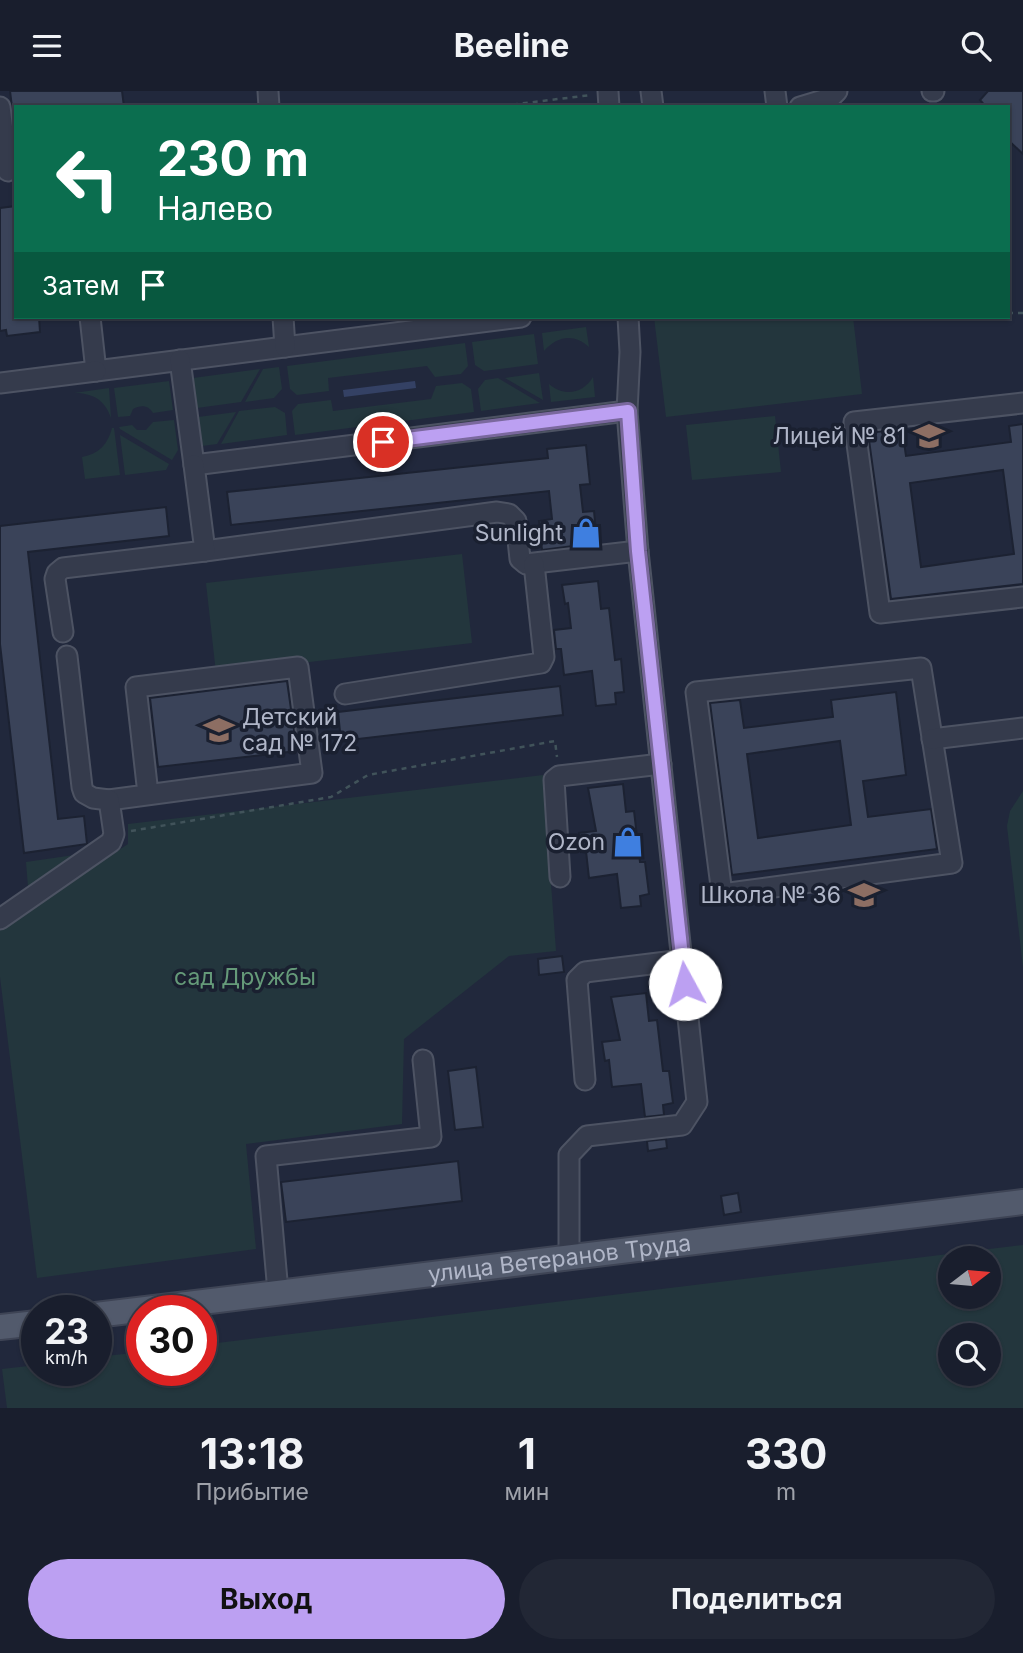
<!DOCTYPE html>
<html lang="ru">
<meta charset="utf-8">
<style>
:root{--surface:#191e2d;--page:#222735;--text:#f1f3f6;--muted:#9fa2aa;--line:#373c49;--accent:#bca0f2}
body{margin:0;font-family:Inter,sans-serif;background:var(--page);color:var(--text);height:100vh;display:flex;flex-direction:column;font-size:26px;white-space:nowrap}
*{box-sizing:border-box;margin:0}
p{font-size:23px;color:var(--muted)}
.icon{flex:none;width:38px;height:38px;fill:none;stroke:currentColor;stroke-width:2;stroke-linecap:round;stroke-linejoin:round}
.map{position:relative;height:1317px;overflow:hidden}
.details{display:flex;flex-direction:column;background:var(--surface);flex:1}
.details>*{flex:none}
.top-card{position:absolute;left:14px;top:14px;width:996px;height:214px;border-radius:0px;box-shadow:0 2px 5px #0004,0 0 0 2px var(--line);background:#0b6e4f;color:#fff;overflow:hidden}
.needle{width:46px;rotate:74deg}
.controls{position:absolute;left:938px;top:1155px;display:grid;gap:14px}
.controls a{display:grid;place-items:center;width:63px;height:63px;border-radius:50%;background:var(--surface);box-shadow:0 2px 5px #0004,0 0 0 2px var(--line);font-size:35px}
.speed{position:absolute;left:21px;top:1204px;display:flex;gap:14px;font-size:35px;font-weight:700;text-align:center}
.speed>*{display:grid;place-content:center;width:91px;height:91px;border-radius:50%;background:var(--surface);box-shadow:0 2px 5px #0004,0 0 0 2px var(--line);line-height:1}
.speed small{font-size:18px;font-weight:400}
.speed .limit{border:10px solid #d22;background:#fff;color:#111}
.pin{position:absolute;display:grid;place-items:center;width:60px;height:60px;color:#fff;margin:-30px;border:4px solid #fff;border-radius:50%;box-shadow:0 2px 7px #0007}
.me{position:absolute;width:77px;margin:-38px;rotate:354deg;stroke-linejoin:round;filter:drop-shadow(0 0 5px #0008)}
.turn{display:flex;align-items:center;gap:24px;height:147px;padding:0 28px;font-size:32px}
.turn .icon{width:91px;height:91px;stroke-width:2.5}
.turn b{display:block;font-size:49px;line-height:60px}
.then{display:flex;align-items:center;height:66px;padding:0 28px;background:#0003;gap:14px;font-size:26px}
.eta{display:flex;justify-content:space-evenly;align-items:center;height:119px;text-align:center}
.eta b{font-size:42px;font-weight:700;line-height:49px}
.cta{display:flex;gap:14px;margin-top:auto;padding:14px 28px}
.cta a{flex:1;height:80px;border-radius:42px;background:var(--accent);color:#111;font-size:28px;font-weight:700;line-height:80px;text-align:center}
.cta a+a{background:var(--page);color:var(--text)}
header{display:flex;justify-content:space-between;align-items:center;height:91px;padding:0 28px;background:var(--surface);font-size:32px;font-weight:700}
.map>svg:first-child{display:block}
.green{fill:#23363d;fill-rule:evenodd}
.water{fill:#344164}
.building{fill:#3a4359;stroke:#1c2232;stroke-width:2;fill-rule:evenodd}
.lines{fill:none;stroke-linecap:round;stroke-linejoin:round}
.minor-casing{stroke:#4d5363;stroke-width:23}
.major-casing{stroke:#3e4455;stroke-width:28}
.path{stroke:#41535a;stroke-width:2.5;stroke-dasharray:5 5;stroke-linecap:butt}
.minor{stroke:#353b4c;stroke-width:19}
.major{stroke:#525a6c;stroke-width:24}
.route-casing{stroke:#7a689d;stroke-width:18}
.route{stroke:#bca0f2;stroke-width:12}
.labels{text-anchor:middle;stroke-width:7;stroke-linejoin:round;paint-order:stroke}
.poi-label{font-size:23px;fill:#b0b6c8;stroke:#1a2030;text-anchor:end}
.park-label{font-size:23px;fill:#659a79;stroke:#1a2030}
.street-label{font-size:23px;fill:#b0b6c8;stroke:#1a2030}
</style>
<header><svg class="icon" aria-label="menu" viewBox="0 0 24 24"><path d="M4 6h16M4 12h16M4 18h16"/></svg>Beeline<svg class="icon" aria-label="search" viewBox="0 0 24 24"><circle cx="10" cy="10" r="6"/><path d="M15 15l6 6"/></svg></header>
<div class="map">
<svg width="1023" height="1317" viewBox="0 0 1023 1317">
<rect width="100%" height="100%" fill="#21283c"/>
<g class="green">
<path d="M654,226h199l9,77 -196,23z"/>
<path d="M586,236l3,20c-15,-14 -32,-11 -45,4l-2,-18z"/>
<path d="M534,243l4,30 -54,7 -9,-6 -3,-23z"/>
<path d="M465,252l3,23 -7,8 -26,3 -8,-11 -99,12 1,13 -32,4 -7,-6 -3,-23z"/>
<path d="M279,276l3,22 -8,9 -29,4 18,-33z"/>
<path d="M260,278l-19,33 -44,6 -4,-30z"/>
<path d="M539,282l4,27 -38,-22z"/>
<path d="M593,286l2,20 -44,5 -2,-18c15,13 34,10 44,-7z"/>
<path d="M498,287l42,25 -59,8 -3,-22 7,-9z"/>
<path d="M169,290l4,29 -20,3c-5,-8 -12,-8 -20,-4l-3,7 -12,1 -4,-29z"/>
<path d="M462,292l9,6 3,23 -179,23 -3,-24 6,-7 33,-4 2,11 98,-12 5,-13z"/>
<path d="M109,297l2,30c-6,-18 -18,-25 -37,-25z"/>
<path d="M275,316l10,6 2,22 -66,9 18,-33z"/>
<path d="M236,321l-19,32 -15,2 -4,-29z"/>
<path d="M775,325l6,56 -89,8 -6,-55z"/>
<path d="M174,329l4,30 -6,10 -52,-31 -1,-2 13,-2 5,5h9l7,-8z"/>
<path d="M112,337h2l6,47 -35,4 -3,-22c17,-3 26,-13 30,-29z"/>
<path d="M120,344l49,29 -3,6 -41,5z"/>
<path d="M462,463l10,89 -256,30 -10,-90z"/>
<path d="M543,684l13,176 -47,5 -105,83 -2,85 -156,20 10,105 -219,29 -37,-301v-48l128,-85v-20z"/>
<path d="M1023,700v177l-16,-142 3,-15z"/>
<path d="M88,762l-47,33 -13,1 -2,-25z"/>
<path d="M1023,1154v163h-1016l-5,-39 35,-4v5h59v-13l46,-5v18h59v-25zM950,1167h39v39h-39zM950,1244h39v39h-39z"/>
</g>
<path class="water" d="M415,290l1,7 -72,9 -1,-7z"/>
<g class="building">
<path d="M10,0h112l2,16h-112z"/>
<path d="M988,0h35v63l-15,-14v-33h-22l-6,-7z"/>
<path d="M16,115v111h23l1,15 -33,4 -1,-6 -6,1v-123z"/>
<path d="M1023,333v160l-132,15 -23,-166 34,-4 4,27 105,-14 -2,-16zM1003,379l11,84 -93,13 -11,-84z"/>
<path d="M586,354l4,39 -10,1 3,27 11,-1 3,32 -55,7 -3,-29 13,-2 -3,-28 -318,34 -4,-33 321,-34 -1,-9z"/>
<path d="M166,416l3,29 -141,16 30,267 26,-3 3,28 -63,9 -24,-209v-118z"/>
<path d="M598,490l3,28 8,-1 6,52 6,-1 3,33 -9,1 1,11 -20,2 -4,-35 -28,4 -3,-26h-5l-2,-19 17,-2 -3,-25 -3,1 -3,-19z"/>
<path d="M287,590l10,70 -139,16 -8,-69z"/>
<path d="M560,595l3,29 -222,26 -3,-29z"/>
<path d="M896,601l10,83 -43,6 5,36 63,-8 6,40 -205,26 -22,-172 30,-3 4,28 89,-11 -2,-17zM840,650l11,84 -93,13 -11,-84z"/>
<path d="M623,693l3,28 8,-1 6,51h5l4,32 -9,2 1,10 -20,2 -4,-34 -28,4 -3,-27 -5,1 -2,-19 17,-2 -8,-43z"/>
<path d="M562,865l2,16 -25,3 -1,-16z"/>
<path d="M646,902l3,28 8,-1 6,51h6l4,32 -10,2 1,10 -19,2 -4,-33 -29,3 -3,-27 -4,1 -3,-19 18,-2 -9,-43z"/>
<path d="M476,976l7,60 -28,3 -7,-59z"/>
<path d="M666,1048l1,9 -19,3 -1,-10z"/>
<path d="M458,1070l4,40 -176,21 -5,-40z"/>
<path d="M738,1102l3,19 -17,3 -3,-19z"/>
</g>
<g class="lines">
<g class="minor-casing">
<g id="minor">
<path d="M268,0l1,16"/>
<path d="M608,0l1,16"/>
<path d="M651,0l2,16"/>
<path d="M775,0l2,16"/>
<path d="M932,0h2"/>
<path d="M0,16l8,64"/>
<path d="M800,16l30,-9 7,-7"/>
<path d="M90,226l6,54 425,-54"/>
<path d="M283,226l2,30"/>
<path d="M180,269l14,105 433,-54"/>
<path d="M0,292l96,-12"/>
<path d="M1023,312l-169,19 26,191 143,-16"/>
<path d="M205,460l292,-39 12,2 7,7 4,38 6,5 112,-13"/>
<path d="M63,541l-8,-53 2,-6 6,-5 142,-17 -11,-86"/>
<path d="M921,577l31,195 -230,31 -26,-202z"/>
<path d="M345,603l196,-31 3,-6 -10,-93"/>
<path d="M932,648l91,-11"/>
<path d="M109,709l203,-27 -14,-106 -162,20 12,107"/>
<path d="M560,786l-6,-97 5,-4 102,-12"/>
<path d="M0,828l111,-77 3,-8 -5,-34 -16,-2 -9,-5 -2,-6 -15,-131"/>
<path d="M585,989l-8,-100 8,-8 98,-12"/>
<path d="M569,1165v-101l18,-19 95,-11 15,-23 -59,-551 -11,-140 3,-59 -2,-35"/>
<path d="M278,1201l-12,-136 165,-19 -8,-77"/>
</g>
</g>
<g class="major-casing">
<g id="major">
<path id="s1" d="M96,1224l927,-113"/>
<path d="M0,1236l37,-4"/>
</g>
</g>
<g class="path">
<path d="M493,16l98,-12"/>
<path d="M1008,222h15"/>
<path d="M131,740l200,-34 37,-22 187,-34 2,16"/>
</g>
<use href="#minor" class="minor"/>
<use href="#major" class="major"/>
</g>
<g class="lines">
<g class="route-casing">
<path id="route" d="M383,351l245,-31 10,140 47,433"/>
</g>
<use href="#route" class="route"/>
</g>
<defs>
<g id="school-bare" transform="scale(2.415)"><path d="M0-5L7-2L0 1L-7-2ZM-4 1L0 2.5L4 1V4Q0 6-4 4Z" fill="#8d6e63" stroke="#1a2030" stroke-width="2.5" paint-order="stroke"/></g>
<g id="shop-bare" transform="scale(2.415)"><path d="M-5-2.5h2.3a2.7 3.5 0 0 1 5.4 0H5L5.5 6h-11ZM-1.5-2.5h3a1.5 2.3 0 0 0-3 0Z" fill="#3f7fe0" stroke="#1a2030" stroke-width="2.5" paint-order="stroke"/></g>
</defs>
<g fill-rule="evenodd">
<use href="#school-bare" x="929" y="345"/>
<use href="#shop-bare" x="586" y="442"/>
<use href="#school-bare" x="219" y="639"/>
<use href="#shop-bare" x="628" y="751"/>
<use href="#school-bare" x="864" y="804"/>
</g>
<g class="labels">
<g class="poi-label">
<text x="906" y="353">Лицей № 81</text>
<text x="563" y="450">Sunlight</text>
<text x="242" y="634" text-anchor="start">Детский<tspan x="242" dy="26">сад № 172</tspan></text>
<text x="605" y="759">Ozon</text>
<text x="841" y="812">Школа № 36</text>
</g>
<g class="park-label">
<text x="245" y="894">сад Дружбы</text>
</g>
<g class="street-label">
<text dy="8" stroke="none"><textPath href="#s1" startOffset="467">улица Ветеранов Труда</textPath></text>
</g>
</g>
</svg>
<div class="controls">
<a><svg class="needle" viewBox="-14 -14 28 28"><path d="M0-13l5 13h-10z" fill="#e53935"/><path d="M0 13l5-13h-10z" fill="#9fa2aa"/></svg></a>
<a><svg class="icon" aria-label="search" viewBox="0 0 24 24"><circle cx="10" cy="10" r="6"/><path d="M15 15l6 6"/></svg></a>
</div>
<div class="speed"><div>23<small>km/h</small></div><div class="limit">30</div></div>
<div class="pin" style="left:383px;top:351px;background:#d93025"><svg class="icon" aria-label="arrive" viewBox="0 0 24 24"><path d="M6 21V4h12l-3 4 3 4H6"/></svg></div>
<svg class="me" style="left:685px;top:893px" viewBox="-20 -20 40 40"><circle r="19" fill="#fff"/><path d="M0-13L10 11 0 6-10 11z" fill="#bca0f2"/></svg>
<div class="top-card">
<div class="turn"><svg class="icon" aria-label="left" viewBox="0 0 24 24"><path d="M17 20v-9H6M10 6l-5 5 5 5"/></svg><div><b>230 m</b>Налево</div></div>
<div class="then">Затем<svg class="icon" aria-label="arrive" viewBox="0 0 24 24"><path d="M6 21V4h12l-3 4 3 4H6"/></svg></div>
</div>
</div>
<section class="details">
<div class="eta">
<div><b>13:18</b><p>Прибытие</p></div>
<div><b>1</b><p>мин</p></div>
<div><b>330</b><p>m</p></div>
</div>
<div class="cta"><a>Выход</a><a>Поделиться</a></div>
</section>
